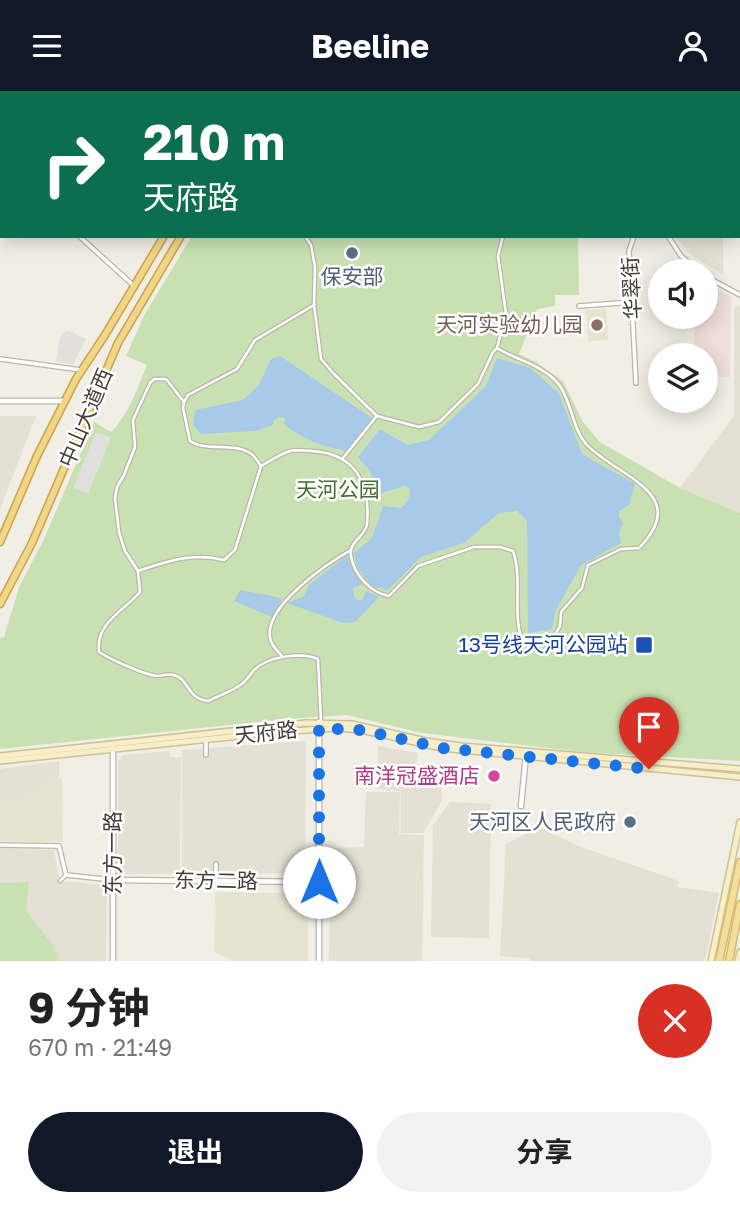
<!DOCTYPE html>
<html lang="zh">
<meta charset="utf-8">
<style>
:root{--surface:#fff;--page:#f2f2f2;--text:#222;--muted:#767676;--accent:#111827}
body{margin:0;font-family:"Golos Text","Noto Sans SC",sans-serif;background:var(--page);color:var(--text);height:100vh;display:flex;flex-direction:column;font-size:26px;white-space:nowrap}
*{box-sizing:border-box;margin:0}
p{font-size:23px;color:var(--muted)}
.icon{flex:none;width:38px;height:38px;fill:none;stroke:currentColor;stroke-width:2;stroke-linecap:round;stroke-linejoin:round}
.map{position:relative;height:870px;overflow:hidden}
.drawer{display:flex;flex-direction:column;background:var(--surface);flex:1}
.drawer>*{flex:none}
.top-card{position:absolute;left:0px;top:0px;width:740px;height:147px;box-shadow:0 4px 18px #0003;background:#0b6e4f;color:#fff;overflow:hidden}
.fabs{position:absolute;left:648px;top:168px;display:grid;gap:14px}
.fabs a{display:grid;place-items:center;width:70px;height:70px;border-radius:50%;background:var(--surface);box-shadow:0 4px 18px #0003;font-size:35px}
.pin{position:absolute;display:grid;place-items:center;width:60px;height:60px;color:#fff;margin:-72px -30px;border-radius:50% 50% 50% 0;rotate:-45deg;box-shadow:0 0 7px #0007}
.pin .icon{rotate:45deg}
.me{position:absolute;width:77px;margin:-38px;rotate:0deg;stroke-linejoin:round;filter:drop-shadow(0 0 5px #0008)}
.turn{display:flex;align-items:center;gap:24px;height:147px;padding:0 28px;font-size:32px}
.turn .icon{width:91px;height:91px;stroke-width:2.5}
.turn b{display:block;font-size:49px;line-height:60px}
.round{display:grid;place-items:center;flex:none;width:74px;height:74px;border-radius:37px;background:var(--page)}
.headline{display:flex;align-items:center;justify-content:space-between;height:119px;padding:0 28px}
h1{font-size:42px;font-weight:700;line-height:52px}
.button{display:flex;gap:14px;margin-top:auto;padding:14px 28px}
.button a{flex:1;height:80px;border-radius:42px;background:var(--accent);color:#fff;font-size:28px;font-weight:700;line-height:80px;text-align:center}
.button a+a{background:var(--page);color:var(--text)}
header{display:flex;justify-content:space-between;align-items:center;height:91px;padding:0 28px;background:var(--accent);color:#fff;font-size:32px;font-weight:700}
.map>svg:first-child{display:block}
.residential{fill:#e4e0d4}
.education{fill:#e8e3d1}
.medical{fill:#f0deda}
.green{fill:#c9e1b2}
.parking{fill:#e2e0dd}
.water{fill:#a7cae8}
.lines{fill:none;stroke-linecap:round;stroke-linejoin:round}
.pedestrian-casing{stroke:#bbb6a9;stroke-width:5}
.minor-casing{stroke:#bbb6a9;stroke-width:6}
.tertiary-casing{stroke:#bbb6a9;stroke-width:7}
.secondary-casing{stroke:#ccc299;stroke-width:8}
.primary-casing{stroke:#d6bd6e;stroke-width:9}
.trunk-casing{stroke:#cca244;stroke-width:9}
.pedestrian{stroke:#fff;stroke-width:2.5}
.minor{stroke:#fff;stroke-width:3.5}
.tertiary{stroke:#fff;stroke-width:4.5}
.secondary{stroke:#f8efc8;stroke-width:5}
.primary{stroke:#f3df9c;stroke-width:6}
.trunk{stroke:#f0d688;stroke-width:6}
.route{stroke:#1a73e8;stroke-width:12;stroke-dasharray:0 21.6}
.service-dot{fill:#5c6f8a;stroke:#fff;stroke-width:2.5}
.education-dot{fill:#8d6e63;stroke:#fff;stroke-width:2.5}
.transit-dot{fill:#1a4fb4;stroke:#fff;stroke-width:2.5}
.hotel-dot{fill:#d1479c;stroke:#fff;stroke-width:2.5}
.labels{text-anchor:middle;stroke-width:5;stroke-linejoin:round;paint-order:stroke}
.service-label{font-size:21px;fill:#4e5e75;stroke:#fff}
.street-label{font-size:21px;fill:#423e36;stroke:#fff}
.education-label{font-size:21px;fill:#785e54;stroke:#fff;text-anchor:end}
.park-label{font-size:21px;fill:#436e2f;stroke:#fff}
.transit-label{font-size:21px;fill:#164399;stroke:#fff;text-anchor:end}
.hotel-label{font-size:21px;fill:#b23c85;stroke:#fff;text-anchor:end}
</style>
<header><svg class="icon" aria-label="menu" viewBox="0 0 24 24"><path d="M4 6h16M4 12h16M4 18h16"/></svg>Beeline<svg class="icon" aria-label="person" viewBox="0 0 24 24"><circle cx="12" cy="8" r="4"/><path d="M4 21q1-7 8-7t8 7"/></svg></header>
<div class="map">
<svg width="740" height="870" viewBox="0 0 740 870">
<rect width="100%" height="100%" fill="#f1eee5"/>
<g class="residential">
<path d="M674,145h49v38l-33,-20z"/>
<path d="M736,214l4,2v206l-60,-25 54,-72v-106z"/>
<path d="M0,325h36l-36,93z"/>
<path d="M306,650l-1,132 -123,1v-124z"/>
<path d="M378,655l40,7 -2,14 11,7 14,4 1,23 -19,32h-22v-42l-23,-2z"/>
<path d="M170,660v6h11l-1,117h-55l-7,-6v-106l5,-7z"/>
<path d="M59,670v16l-44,28 -15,1v-37z"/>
<path d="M366,701h34l-1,42 25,1 -2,126h-93l2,-113 33,-1z"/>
<path d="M450,711l41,2 -2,134 -58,-1 2,-111z"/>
<path d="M538,736l43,20 98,34 -1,6 41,6 -14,68h-174l-2,-3 -29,-2 6,-112z"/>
<path d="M0,757l54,2 6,31 47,4 -1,76h-106z"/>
</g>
<g class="education">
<path d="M0,0h230l-228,2 -2,83z"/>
<path d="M606,218l2,31 -20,1 -2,-31z"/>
<path d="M59,686h3l1,65 -63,-1v-35l15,-1z"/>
<path d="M215,801l93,1v68h-74l-20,-9z"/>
</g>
<path class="medical" d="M705,191l26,15 -1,80 -25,-1v-21h-11l1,-38h10z"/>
<g class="green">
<path d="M192,145h386l1,59h-24v11l-18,3 -18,45 17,8 27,19 20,41 17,20 80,46 60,25v248l-158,-9 -160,-19 -76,-18 -58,4 -288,30v-111l4,-1 15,-50 25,-48 50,-117 17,10c18,-18 26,-43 36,-67l-21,-9 19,-42z"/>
<path d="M29,791l-3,29 27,34 7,16h-60v-78z"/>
</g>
<g class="parking">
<path d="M67,239l19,9 -13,26 -17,-4 4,-23z"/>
<path d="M96,341l15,6 -23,56 -15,-6z"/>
</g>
<g class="water">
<path d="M280,265l92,62 -26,33c-22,-4 -45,-12 -62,-27l1,-6 -6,-1 -5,3 -1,5 -17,6 -55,3 -8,-9 2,-15 48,-10 15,-14 13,-27z"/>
<path d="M497,267l33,10 29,25 23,61 53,30 -6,21 -10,6v6l4,5 -4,12 2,9 -40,22 -26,47 -3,17 -24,4 -1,-112 -10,-10 -18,2 -35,30 -43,14 -33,33 -17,-4 -14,-20 -3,-13 18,-15 11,-32 18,2c7,-6 9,-11 9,-20l-7,-3 -1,2 -24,7 -8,-23 -12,-14 22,-28 27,16 22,-5 57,-54z"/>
<path d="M347,464l4,12 11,17 -9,4 1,9 3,4 6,-2 3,-8 13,6 -24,25 -12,1 -56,-20 17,-7 5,-11z"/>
<path d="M240,499c11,3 34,5 42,9l-10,18 -38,-16z"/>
</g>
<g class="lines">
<g class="pedestrian-casing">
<g id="pedestrian">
<path d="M305,145l6,9 4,22 -1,38 7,54 13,15 43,42 42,11 20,-5 39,-38 15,-32 4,-4 9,-34 -8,-58 5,-20"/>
<path d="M314,214l-59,35 -18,29 -49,26 -4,7 -18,-23h-12l-4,4 -17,37 2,27 -11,28 -7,12 -2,11 4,34 6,19 13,20 2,21c-16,19 -45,31 -41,60 13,8 43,22 58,24 6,0 11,-3 17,-1 16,5 12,23 34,26 10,-5 22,-9 31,-15 7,-4 10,-10 15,-16 14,-14 48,-18 64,-11l3,63"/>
<path d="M184,311l-1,6 7,33c17,11 42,1 60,12 4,2 8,9 11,13"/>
<path d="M343,367l33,-41"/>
<path d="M138,480c30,-10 55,-19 86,-11l11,-10 26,-84c9,-5 19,-12 29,-15 6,-2 14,0 21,0 44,2 60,32 56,73 -1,12 -19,18 -16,32 3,19 20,37 38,40l29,-30 56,-19h26l13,4c10,29 -1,61 9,89l33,-5 5,-9 1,-14 21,-24 6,-23 33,-16 18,-1c54,-55 -22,-71 -53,-104 -14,-17 -14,-40 -26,-58 -14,-20 -44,-26 -63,-38"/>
<path d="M282,565c-5,-5 -11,-11 -12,-18 -6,-32 58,-75 81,-88"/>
<path d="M60,790l6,-6"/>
</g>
</g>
<g class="minor-casing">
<g id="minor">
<path d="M609,0v2"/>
<path d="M0,87h2"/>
<path d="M79,145l54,49"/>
<path d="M634,145l-5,15 7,132"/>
<path d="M668,145l13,20 17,15"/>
<path d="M705,185l35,19"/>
<path d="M579,215l54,-4"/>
<path d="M0,268l81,11"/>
<path d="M206,648v16"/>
<path d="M0,754l59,1 7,29 47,5"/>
<path d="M216,773v17"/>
</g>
</g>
<g class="tertiary-casing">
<g id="tertiary">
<path d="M0,310h65"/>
<path d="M113,657v213"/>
<path d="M521,715l5,-51"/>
<path d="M113,789l206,2"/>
<path d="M319,870v-239"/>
</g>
</g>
<g class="secondary-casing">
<g id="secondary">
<path d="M0,665l306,-33 46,1 74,17 35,5 279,23"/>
<path d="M0,670l278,-29 59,-4 24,2 81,18 298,29"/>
<path d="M711,870l29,-139"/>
<path d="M738,870l2,-9"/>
</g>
</g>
<g class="primary-casing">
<g id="primary">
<path d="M719,870l21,-99"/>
<path d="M729,870l11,-57"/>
</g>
</g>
<g class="trunk-casing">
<g id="trunk">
<path d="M253,2l1,-2"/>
<path d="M285,2l1,-2"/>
<path d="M0,451l37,-86 39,-77 29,-44 59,-99"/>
<path d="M0,513l32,-61 86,-200 63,-107"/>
</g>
</g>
<use href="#pedestrian" class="pedestrian"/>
<use href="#minor" class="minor"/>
<use href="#tertiary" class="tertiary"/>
<use href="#secondary" class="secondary"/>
<use href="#primary" class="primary"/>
<use href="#trunk" class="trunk"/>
</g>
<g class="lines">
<path class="route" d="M319,791v-154l42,2 81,18 207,21"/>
</g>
<g class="service-dot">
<circle cx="352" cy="162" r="7"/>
<circle cx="630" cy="731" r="7"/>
</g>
<circle class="education-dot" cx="597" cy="234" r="7"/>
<rect class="transit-dot" x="635" y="545" width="18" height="18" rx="3.5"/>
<circle class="hotel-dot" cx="494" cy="685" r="7"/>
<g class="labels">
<g class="service-label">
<text x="352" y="193">保安部</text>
<text x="616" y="738" text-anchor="end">天河区人民政府</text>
</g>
<g class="street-label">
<text transform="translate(632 197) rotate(-93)" y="7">华翠街</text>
<text transform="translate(86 327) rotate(-67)" y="7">中山大道西</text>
<text transform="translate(266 642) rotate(-6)" y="7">天府路</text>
<text transform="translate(113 762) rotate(-90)" y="7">东方一路</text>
<text transform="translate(216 790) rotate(1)" y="7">东方二路</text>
</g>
<g class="education-label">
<text x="583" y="241">天河实验幼儿园</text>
</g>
<g class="park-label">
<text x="338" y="406">天河公园</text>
</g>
<g class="transit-label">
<text x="628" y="561">13号线天河公园站</text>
</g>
<g class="hotel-label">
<text x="480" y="692">南洋冠盛酒店</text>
</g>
</g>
</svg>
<div class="fabs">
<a><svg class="icon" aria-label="sound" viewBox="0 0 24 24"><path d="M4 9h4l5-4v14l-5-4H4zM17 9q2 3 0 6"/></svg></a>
<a><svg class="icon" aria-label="layers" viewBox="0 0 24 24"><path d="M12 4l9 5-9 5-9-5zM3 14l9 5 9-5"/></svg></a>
</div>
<div class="pin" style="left:649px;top:678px;background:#d93025"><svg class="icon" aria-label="arrive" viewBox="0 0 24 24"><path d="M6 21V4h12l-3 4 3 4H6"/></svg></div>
<svg class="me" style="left:319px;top:791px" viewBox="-20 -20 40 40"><circle r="19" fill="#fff"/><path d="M0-13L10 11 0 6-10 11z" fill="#1a73e8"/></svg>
<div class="top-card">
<div class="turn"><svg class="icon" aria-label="right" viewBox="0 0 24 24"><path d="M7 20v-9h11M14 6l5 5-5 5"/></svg><div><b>210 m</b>天府路</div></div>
</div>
</div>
<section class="drawer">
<div class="headline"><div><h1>9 分钟</h1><p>670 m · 21:49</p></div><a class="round" style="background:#d93025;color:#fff"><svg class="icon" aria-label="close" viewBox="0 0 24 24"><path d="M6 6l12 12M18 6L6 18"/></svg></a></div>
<div class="button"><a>退出</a><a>分享</a></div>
</section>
